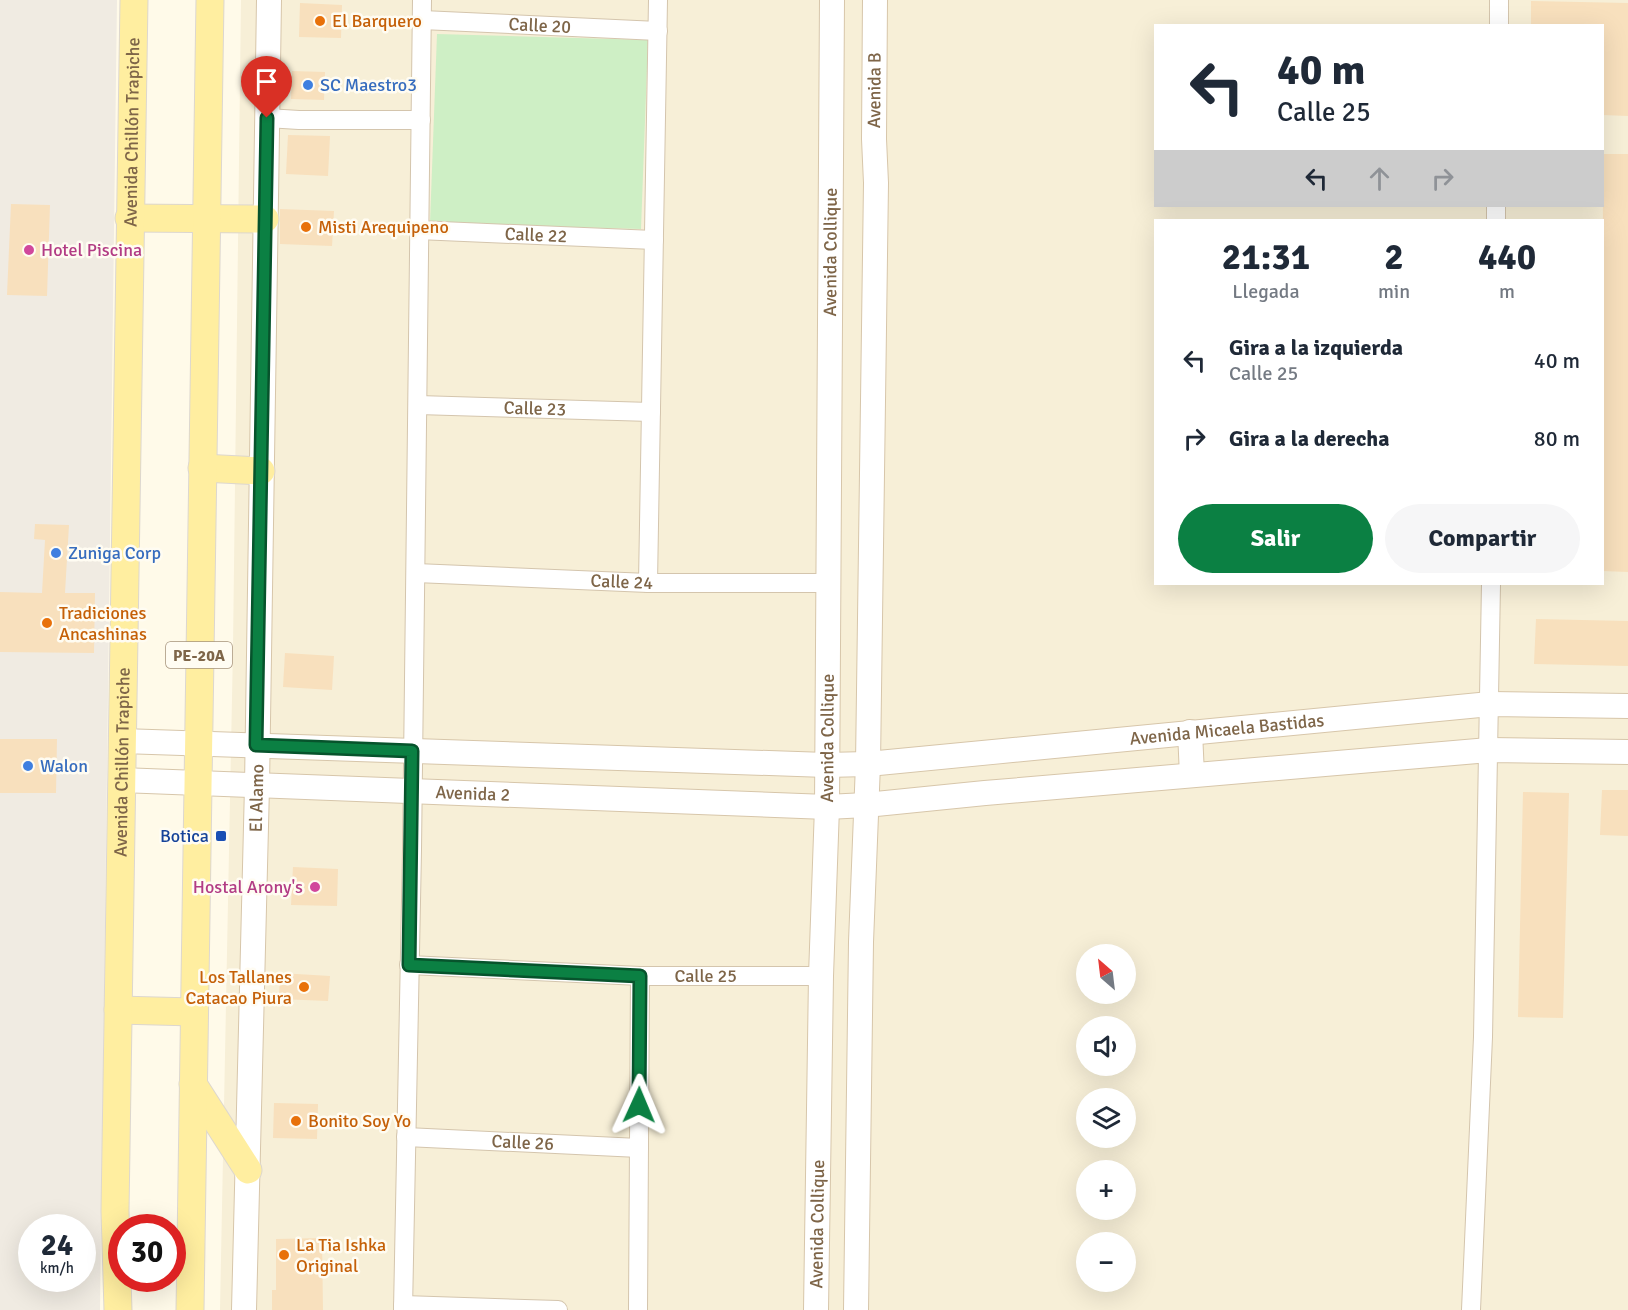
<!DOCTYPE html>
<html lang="es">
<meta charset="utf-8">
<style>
:root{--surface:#fff;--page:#f6f6f7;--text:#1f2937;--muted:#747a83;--accent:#0b8043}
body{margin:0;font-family:Signika,sans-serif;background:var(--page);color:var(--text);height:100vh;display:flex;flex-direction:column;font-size:22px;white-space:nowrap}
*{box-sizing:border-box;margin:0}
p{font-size:20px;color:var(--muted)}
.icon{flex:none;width:33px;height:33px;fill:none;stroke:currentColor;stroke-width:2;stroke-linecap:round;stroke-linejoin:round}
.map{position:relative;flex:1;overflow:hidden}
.drawer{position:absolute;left:1154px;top:219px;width:450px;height:366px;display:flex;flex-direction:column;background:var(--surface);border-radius:0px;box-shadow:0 6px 24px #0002}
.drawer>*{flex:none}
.guide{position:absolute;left:1154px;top:24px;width:450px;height:183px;border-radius:0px;box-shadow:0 6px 24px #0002;background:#fff;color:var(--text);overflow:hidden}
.needle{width:39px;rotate:332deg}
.tools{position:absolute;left:1076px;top:944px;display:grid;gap:12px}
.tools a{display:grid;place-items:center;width:60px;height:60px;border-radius:50%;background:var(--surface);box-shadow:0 6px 24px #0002;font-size:30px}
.speed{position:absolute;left:18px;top:1214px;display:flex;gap:12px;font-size:30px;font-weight:700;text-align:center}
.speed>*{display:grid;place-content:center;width:78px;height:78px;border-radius:50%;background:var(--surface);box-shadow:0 6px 24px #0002;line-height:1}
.speed small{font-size:15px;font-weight:400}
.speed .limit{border:9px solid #d22;background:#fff;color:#111}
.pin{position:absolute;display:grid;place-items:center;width:51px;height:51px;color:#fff;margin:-62px -26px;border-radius:50% 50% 50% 0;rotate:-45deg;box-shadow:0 0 6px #0007}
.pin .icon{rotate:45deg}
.me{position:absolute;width:66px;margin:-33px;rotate:1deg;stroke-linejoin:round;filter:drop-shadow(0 0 4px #0008)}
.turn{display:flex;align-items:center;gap:21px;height:126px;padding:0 24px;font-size:27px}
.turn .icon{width:78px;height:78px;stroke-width:2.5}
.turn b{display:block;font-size:42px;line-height:51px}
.lanes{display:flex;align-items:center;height:57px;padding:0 24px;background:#0003;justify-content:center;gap:30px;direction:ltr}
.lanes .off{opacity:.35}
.eta{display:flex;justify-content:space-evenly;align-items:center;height:102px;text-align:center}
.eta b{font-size:36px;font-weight:700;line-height:42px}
.action{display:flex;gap:12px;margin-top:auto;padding:12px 24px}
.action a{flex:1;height:69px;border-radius:36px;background:var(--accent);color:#fff;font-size:24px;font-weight:700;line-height:69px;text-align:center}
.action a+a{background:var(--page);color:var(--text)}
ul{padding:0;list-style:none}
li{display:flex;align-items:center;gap:18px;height:78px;padding:0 24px}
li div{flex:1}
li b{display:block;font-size:22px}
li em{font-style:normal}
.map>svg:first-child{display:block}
.residential{fill:#f7efd7;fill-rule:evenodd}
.industrial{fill:#f0ebe2;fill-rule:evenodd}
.green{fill:#ceefc5}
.building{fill:#f8e0bd}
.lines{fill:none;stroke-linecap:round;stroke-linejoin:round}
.street-casing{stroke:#d4c5ad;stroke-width:20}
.secondary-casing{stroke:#d7c6aa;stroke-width:26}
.primary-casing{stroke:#ddd7cf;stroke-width:29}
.street{stroke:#fff;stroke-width:18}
.secondary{stroke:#fff;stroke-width:24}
.primary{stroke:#ffeea0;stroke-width:27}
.route-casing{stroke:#07532c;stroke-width:15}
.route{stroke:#0b8043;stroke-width:10}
.food-dot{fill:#e8710a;stroke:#fffcf2;stroke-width:2}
.shop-dot{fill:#3f7fe0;stroke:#fffcf2;stroke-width:2}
.hotel-dot{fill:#d1479c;stroke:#fffcf2;stroke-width:2}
.transit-dot{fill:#1a4fb4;stroke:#fffcf2;stroke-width:2}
.labels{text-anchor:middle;stroke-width:5;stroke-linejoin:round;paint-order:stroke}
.shield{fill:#fffcf2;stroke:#a5927b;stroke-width:1.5}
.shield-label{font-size:16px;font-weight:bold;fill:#7e6548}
.food-label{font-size:18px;fill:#c56008;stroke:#fffcf2;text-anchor:start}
.street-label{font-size:18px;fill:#7e6548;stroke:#fffcf2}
.shop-label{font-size:18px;fill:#366cbe;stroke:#fffcf2;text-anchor:start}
.hotel-label{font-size:18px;fill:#b23c85;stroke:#fffcf2;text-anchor:start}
.transit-label{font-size:18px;fill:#164399;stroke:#fffcf2;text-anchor:end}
</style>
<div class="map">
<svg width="1628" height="1310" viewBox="0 0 1628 1310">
<rect width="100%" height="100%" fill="#fffae9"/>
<path class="residential" d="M241,0h1387v1310h-1408l13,-663zM1155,26h447v180h-447zM1155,220h447v364h-447zM1086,954h39v39h-39zM1086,1026h39v39h-39zM1086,1098h39v39h-39zM1086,1170h39v39h-39zM1086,1242h39v39h-39z"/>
<path class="industrial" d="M0,0h117l-17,1310h-100zM32,1227h50v51h-50z"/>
<path class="green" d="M437,34l211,6 -7,189 -211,-6z"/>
<g class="building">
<path d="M1531,1l97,2v113l-26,-1v-89h-71z"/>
<path d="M300,3l42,2 -1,33 -42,-1z"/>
<path d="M292,71l33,1 -1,28 -33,-1z"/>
<path d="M288,135l42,1 -2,40 -42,-2z"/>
<path d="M1603,154h25v418l-26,-1z"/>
<path d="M11,204l39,1 -3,91 -40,-1z"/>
<path d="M280,209l54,2 -2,35 -52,-2z"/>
<path d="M35,524l34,1 -4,68h30l-1,60 -94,-1v-60l42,1 3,-53 -11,-1z"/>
<path d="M1536,619l92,2v45l-94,-2z"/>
<path d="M285,653l49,3 -2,34 -49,-3z"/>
<path d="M0,739h57l-1,54h-56z"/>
<path d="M1602,790h26v46l-28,-1z"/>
<path d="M1523,792l46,1 -6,225 -45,-1z"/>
<path d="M293,867l45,2 -1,37 -46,-1z"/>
<path d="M280,973l50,3 -2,25 -49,-2z"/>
<path d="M274,1103l44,1 -1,35 -44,-1z"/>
<path d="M322,1238l1,72h-51v-20h4v-51z"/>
</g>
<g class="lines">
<g class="street-casing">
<g id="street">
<path id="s1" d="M422,20l236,11"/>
<path d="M1499,26v-26"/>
<path d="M267,118l32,2h122"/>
<path d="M1496,220v-14"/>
<path id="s2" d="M418,230l236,10"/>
<path id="s3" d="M418,405l233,7"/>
<path id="s4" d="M416,573l232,10h180"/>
<path d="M648,583l10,-583"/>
<path id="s5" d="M409,965l231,11h181"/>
<path id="s6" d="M406,1137l233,11"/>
<path d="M403,1305l155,5"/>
<path d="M403,1310l9,-460 10,-850"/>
<path d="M638,1310l2,-334"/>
<path d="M1471,1310l12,-273 8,-453"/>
</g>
</g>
<g class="secondary-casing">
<g id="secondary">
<path d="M1190,732l2,43"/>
<path id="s7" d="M122,741l704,24 42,-1 622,-60 138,2"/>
<path id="s8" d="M121,780l706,27 39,-2 119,-12 504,-43 139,2"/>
<path id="s9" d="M244,1310l13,-524 12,-786"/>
<path id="s10" d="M816,1310l5,-334 6,-169 5,-807"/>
<path id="s11" d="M856,1310l5,-368 7,-178 8,-581 -2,-44 1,-139"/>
</g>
</g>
<g class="primary-casing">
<g id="primary">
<path d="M129,218l136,1"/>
<path d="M202,468l59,3"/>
<path d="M118,1010l76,2"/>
<path d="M193,1084l55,86"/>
<path id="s12" d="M118,1310l-3,-99 19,-1211"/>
<path d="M190,1310l20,-1310"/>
</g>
</g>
<use href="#street" class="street"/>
<use href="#secondary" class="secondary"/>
<use href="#primary" class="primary"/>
</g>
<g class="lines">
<g class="route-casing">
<path id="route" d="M267,118l-11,627 156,6 -3,214 231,11 -1,129"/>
</g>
<use href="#route" class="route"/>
</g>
<g class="food-dot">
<circle cx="320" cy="21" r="6"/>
<circle cx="306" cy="227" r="6"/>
<circle cx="47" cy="623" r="6"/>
<circle cx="304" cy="987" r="6"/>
<circle cx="296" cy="1121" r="6"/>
<circle cx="284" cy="1255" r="6"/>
</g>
<g class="shop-dot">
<circle cx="308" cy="85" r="6"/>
<circle cx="56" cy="553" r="6"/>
<circle cx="28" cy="766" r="6"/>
</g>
<g class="hotel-dot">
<circle cx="29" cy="250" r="6"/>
<circle cx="315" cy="887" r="6"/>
</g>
<rect class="transit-dot" x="215" y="830" width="12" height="12" rx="3"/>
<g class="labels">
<rect class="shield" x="166" y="642" width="66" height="26" rx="4.5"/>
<g class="shield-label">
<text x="199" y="661">PE-20A</text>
</g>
<g class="food-label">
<text x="332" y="27">El Barquero</text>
<text x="318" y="233">Misti Arequipeno</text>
<text x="59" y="619">Tradiciones<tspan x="59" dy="21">Ancashinas</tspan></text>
<text x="292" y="983" text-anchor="end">Los Tallanes<tspan x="292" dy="21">Catacao Piura</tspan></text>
<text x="308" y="1127">Bonito Soy Yo</text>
<text x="296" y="1251">La Tia Ishka<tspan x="296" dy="21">Original</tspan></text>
</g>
<g class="street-label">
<text dy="6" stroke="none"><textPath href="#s1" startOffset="118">Calle 20</textPath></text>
<text dy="6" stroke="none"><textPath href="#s11" startOffset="1220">Avenida B</textPath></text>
<text dy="6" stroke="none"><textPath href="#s12" startOffset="1178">Avenida Chillón Trapiche</textPath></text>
<text dy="6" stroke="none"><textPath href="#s2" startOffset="118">Calle 22</textPath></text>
<text dy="6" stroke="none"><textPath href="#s10" startOffset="1058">Avenida Collique</textPath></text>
<text dy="6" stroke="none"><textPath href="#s3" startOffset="117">Calle 23</textPath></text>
<text dy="6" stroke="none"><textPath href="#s4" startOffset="206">Calle 24</textPath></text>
<text dy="6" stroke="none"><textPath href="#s7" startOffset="1107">Avenida Micaela Bastidas</textPath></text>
<text dy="6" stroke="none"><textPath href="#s10" startOffset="572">Avenida Collique</textPath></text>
<text dy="6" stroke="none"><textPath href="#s12" startOffset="548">Avenida Chillón Trapiche</textPath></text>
<text dy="6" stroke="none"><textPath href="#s8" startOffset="352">Avenida 2</textPath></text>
<text dy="6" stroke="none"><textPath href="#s9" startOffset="512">El Alamo</textPath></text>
<text dy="6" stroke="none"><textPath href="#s5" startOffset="297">Calle 25</textPath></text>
<text dy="6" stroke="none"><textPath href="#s6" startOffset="117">Calle 26</textPath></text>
<text dy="6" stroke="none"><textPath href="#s10" startOffset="86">Avenida Collique</textPath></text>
</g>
<g class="shop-label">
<text x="320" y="91">SC Maestro3</text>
<text x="68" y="559">Zuniga Corp</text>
<text x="40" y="772">Walon</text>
</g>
<g class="hotel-label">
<text x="41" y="256">Hotel Piscina</text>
<text x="303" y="893" text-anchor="end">Hostal Arony's</text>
</g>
<g class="transit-label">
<text x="209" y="842">Botica</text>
</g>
</g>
</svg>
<div class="tools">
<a><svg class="needle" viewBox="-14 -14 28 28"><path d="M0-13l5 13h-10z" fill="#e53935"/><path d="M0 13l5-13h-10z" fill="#747a83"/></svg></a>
<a><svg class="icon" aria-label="sound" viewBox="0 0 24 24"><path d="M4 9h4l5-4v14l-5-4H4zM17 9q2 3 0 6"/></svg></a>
<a><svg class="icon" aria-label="layers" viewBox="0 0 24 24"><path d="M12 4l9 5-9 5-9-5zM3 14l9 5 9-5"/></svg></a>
<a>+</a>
<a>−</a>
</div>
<div class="speed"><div>24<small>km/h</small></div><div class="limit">30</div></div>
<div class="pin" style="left:267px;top:118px;background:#d93025"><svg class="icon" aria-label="arrive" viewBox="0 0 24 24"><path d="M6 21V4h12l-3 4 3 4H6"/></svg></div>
<svg class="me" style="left:639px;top:1105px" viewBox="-20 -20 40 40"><path d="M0-17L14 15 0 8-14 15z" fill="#0b8043" stroke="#fff" stroke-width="4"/></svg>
<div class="guide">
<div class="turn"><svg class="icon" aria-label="left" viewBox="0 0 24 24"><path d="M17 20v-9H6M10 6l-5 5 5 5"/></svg><div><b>40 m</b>Calle 25</div></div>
<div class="lanes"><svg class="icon" aria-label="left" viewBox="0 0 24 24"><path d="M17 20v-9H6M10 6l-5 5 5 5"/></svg><svg class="icon off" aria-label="ahead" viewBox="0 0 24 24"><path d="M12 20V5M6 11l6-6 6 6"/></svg><svg class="icon off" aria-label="right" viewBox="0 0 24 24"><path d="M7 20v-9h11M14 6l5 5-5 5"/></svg></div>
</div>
<section class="drawer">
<div class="eta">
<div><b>21:31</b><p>Llegada</p></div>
<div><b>2</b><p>min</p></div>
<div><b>440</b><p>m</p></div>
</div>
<ul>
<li><svg class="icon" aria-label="left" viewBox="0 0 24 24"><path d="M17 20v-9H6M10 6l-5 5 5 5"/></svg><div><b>Gira a la izquierda</b><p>Calle 25</p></div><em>40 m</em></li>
<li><svg class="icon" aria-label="right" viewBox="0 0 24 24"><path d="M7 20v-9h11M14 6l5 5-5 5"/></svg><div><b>Gira a la derecha</b></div><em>80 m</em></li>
</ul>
<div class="action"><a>Salir</a><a>Compartir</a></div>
</section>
</div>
